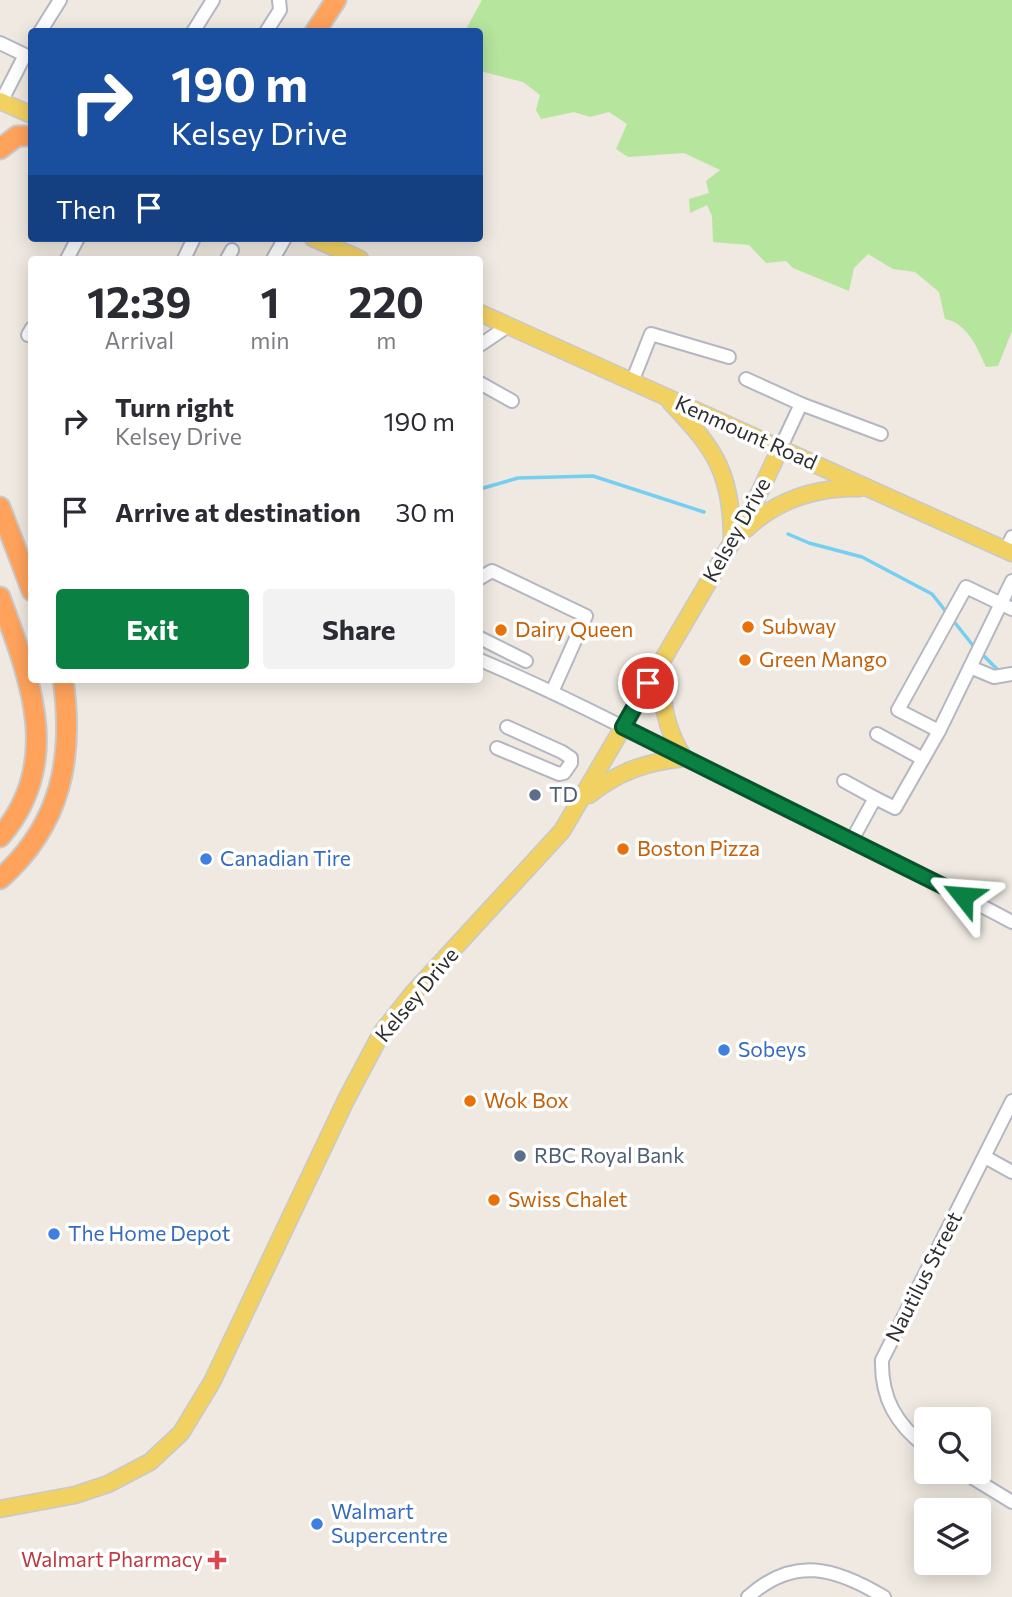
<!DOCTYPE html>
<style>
:root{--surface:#fff;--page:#f2f2f3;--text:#2b2b33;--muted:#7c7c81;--accent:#0b8043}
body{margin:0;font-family:Commissioner,sans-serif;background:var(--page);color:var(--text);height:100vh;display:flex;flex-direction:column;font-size:26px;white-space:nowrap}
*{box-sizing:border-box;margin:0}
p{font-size:23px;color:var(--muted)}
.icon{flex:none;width:38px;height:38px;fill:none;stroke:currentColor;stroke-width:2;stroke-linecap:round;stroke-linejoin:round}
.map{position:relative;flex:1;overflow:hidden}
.panel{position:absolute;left:28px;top:256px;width:455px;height:427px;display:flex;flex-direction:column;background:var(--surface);border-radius:7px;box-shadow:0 4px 18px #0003}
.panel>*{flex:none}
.top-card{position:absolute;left:28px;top:28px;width:455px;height:214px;border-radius:7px;box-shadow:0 4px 18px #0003;background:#1a4fa0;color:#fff;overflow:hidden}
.fabs{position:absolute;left:914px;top:1407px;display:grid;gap:14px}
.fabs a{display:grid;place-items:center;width:77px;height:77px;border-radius:7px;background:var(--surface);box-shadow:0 4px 18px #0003;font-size:35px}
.pin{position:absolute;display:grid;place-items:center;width:60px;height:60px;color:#fff;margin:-30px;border:4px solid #fff;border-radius:50%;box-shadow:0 2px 7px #0007}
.me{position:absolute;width:77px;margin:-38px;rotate:298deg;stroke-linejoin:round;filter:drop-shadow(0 0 5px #0008)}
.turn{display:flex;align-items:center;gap:24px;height:147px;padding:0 28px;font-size:32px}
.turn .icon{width:91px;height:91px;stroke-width:2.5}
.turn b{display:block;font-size:49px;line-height:60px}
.then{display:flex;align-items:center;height:66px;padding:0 28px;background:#0003;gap:14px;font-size:26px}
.eta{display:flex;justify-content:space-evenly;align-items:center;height:119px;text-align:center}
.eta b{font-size:42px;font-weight:700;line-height:49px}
.action{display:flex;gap:14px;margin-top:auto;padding:14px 28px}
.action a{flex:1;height:80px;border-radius:7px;background:var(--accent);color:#fff;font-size:28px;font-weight:700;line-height:80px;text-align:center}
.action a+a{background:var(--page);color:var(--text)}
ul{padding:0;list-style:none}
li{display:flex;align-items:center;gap:21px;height:91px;padding:0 28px}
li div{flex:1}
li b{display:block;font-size:26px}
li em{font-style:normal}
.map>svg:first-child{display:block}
.green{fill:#b6e59e}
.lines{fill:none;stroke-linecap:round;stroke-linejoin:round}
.stream{stroke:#75cff0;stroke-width:3.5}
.minor-casing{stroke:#b4b7c1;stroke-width:16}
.major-casing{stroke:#c9c9c9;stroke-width:19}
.highway-casing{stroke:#c9c9c9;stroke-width:23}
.minor{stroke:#fff;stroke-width:12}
.major{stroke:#f2d163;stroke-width:16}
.highway{stroke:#ffa35c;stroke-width:19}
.route-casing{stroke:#07532c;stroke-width:18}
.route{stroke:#0b8043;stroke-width:12}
.food-dot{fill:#e8710a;stroke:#fff;stroke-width:2.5}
.service-dot{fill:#5c6f8a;stroke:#fff;stroke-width:2.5}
.shop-dot{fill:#3f7fe0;stroke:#fff;stroke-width:2.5}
.health-dot{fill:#e0444e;stroke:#fff;stroke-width:2.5}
.labels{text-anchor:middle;stroke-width:7;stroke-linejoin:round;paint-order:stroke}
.street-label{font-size:21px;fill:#2e2e2e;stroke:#fff}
.food-label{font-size:21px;fill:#c56008;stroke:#fff;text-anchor:start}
.service-label{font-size:21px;fill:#4e5e75;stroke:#fff;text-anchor:start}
.shop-label{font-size:21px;fill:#366cbe;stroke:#fff;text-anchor:start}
.health-label{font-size:21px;fill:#be3a42;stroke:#fff;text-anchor:end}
</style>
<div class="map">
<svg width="1012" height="1597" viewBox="0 0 1012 1597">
<rect width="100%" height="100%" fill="#efe9e1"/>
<path class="green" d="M482,0h530v331l-14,35 -12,1c-9,-20 -19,-44 -41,-48l-6,-27 -24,-20 -22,-3 -25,-15 -14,14 -5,23 -56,-23 -7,-7 -20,2 -17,-18 -36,-3 -1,-26 -5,-11 -17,8 -1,-14 20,-6 -3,-12 14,-11 -36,-17 -56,4 -12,-8 11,-25 -18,-12 -19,5 -16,-5 -33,7 -5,-9 4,-15 -17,-13 -43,-11v-39l-15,-1z"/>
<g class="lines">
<g class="stream">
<path d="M480,489l38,-11 75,-2 111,36"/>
<path d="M788,534l21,9 53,14 70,37 43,54"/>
<path d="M981,653l19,19"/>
</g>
<g class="minor-casing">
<g id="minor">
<path d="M40,32l20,-32"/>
<path d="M193,32l20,-32"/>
<path d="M266,32l14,-22 -1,-10"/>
<path d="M0,43l25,12 -24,47"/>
<path d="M67,259l11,-21"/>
<path d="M184,259l10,-21"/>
<path d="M227,259l5,-9"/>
<path d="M273,259l12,-21"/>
<path d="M28,335l4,-7"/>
<path d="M480,345l28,-19"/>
<path d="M746,379l55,25 -21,45"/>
<path d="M632,382l19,-48 78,23"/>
<path d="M480,383l32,18"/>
<path d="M801,404l80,30"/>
<path d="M1006,550l6,-13"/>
<path d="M480,578l12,-7 94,45 -34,76"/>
<path d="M480,638l46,23"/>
<path d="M480,660c97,41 191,92 285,139 83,42 166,79 247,123"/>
<path d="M970,667l24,10 18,-3"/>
<path d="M939,731l73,-150"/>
<path d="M497,748l62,26 5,-1 7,-10v-5l-9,-6 -55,-25"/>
<path d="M923,759l16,-28 -41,-21 68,-123 46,22"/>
<path d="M844,781l31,17"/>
<path d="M852,840l23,-42 20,10 28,-49 -46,-25"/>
<path d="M985,1157l27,15"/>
<path d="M926,1447c-30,-23 -45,-49 -44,-87l130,-259"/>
<path d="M963,1472l49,30"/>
<path d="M748,1597c46,-42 88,-29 136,0"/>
</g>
</g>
<g class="major-casing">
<g id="major">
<path d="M0,101l32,14"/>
<path d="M313,238l47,21"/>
<path d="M480,313l532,240"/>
<path d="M671,403c45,47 61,71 61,137"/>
<path d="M746,529c32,-30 71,-42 114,-41"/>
<path d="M589,795c30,-24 58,-33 95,-37 -20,-31 -23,-60 -23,-96"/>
<path d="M0,1509l75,-14 33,-11 42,-22 31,-29 31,-51 134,-282 36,-68 31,-39 149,-162 190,-323 28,-59"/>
</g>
</g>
<g class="highway-casing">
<g id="highway">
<path d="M315,32l21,-32"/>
<path d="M0,149l17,-13h15"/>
<path d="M0,507l32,84"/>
<path d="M0,597c29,80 65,165 0,240"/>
<path d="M0,879c62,-55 74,-122 63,-200"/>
</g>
</g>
<use href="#minor" class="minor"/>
<use href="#major" class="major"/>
<use href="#highway" class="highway"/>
</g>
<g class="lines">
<g class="route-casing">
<path id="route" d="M648,683l-25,44 340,169"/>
</g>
<use href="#route" class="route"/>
</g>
<g class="food-dot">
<circle cx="748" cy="627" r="7"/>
<circle cx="501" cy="630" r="7"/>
<circle cx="745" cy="660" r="7"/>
<circle cx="623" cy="849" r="7"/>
<circle cx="470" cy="1101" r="7"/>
<circle cx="494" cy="1200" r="7"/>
</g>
<g class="service-dot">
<circle cx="535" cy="795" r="7"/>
<circle cx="520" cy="1156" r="7"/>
</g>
<g class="shop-dot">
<circle cx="206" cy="859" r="7"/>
<circle cx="724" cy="1050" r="7"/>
<circle cx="54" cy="1234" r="7"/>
<circle cx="317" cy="1524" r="7"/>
</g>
<path class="health-dot" d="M213.5 1549.5h7v7h7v7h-7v7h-7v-7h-7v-7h7z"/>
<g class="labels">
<g class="street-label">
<text transform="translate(746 433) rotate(24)" y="7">Kenmount Road</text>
<text transform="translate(737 530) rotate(-61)" y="7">Kelsey Drive</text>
<text transform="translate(417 995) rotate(-50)" y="7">Kelsey Drive</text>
<text transform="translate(924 1277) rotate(-63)" y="7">Nautilus Street</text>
</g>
<g class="food-label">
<text x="762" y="634">Subway</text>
<text x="515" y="637">Dairy Queen</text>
<text x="759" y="667">Green Mango</text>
<text x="637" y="856">Boston Pizza</text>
<text x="484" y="1108">Wok Box</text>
<text x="508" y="1207">Swiss Chalet</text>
</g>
<g class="service-label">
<text x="549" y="802">TD</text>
<text x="534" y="1163">RBC Royal Bank</text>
</g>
<g class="shop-label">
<text x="220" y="866">Canadian Tire</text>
<text x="738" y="1057">Sobeys</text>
<text x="68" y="1241">The Home Depot</text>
<text x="331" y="1519">Walmart<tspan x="331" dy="24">Supercentre</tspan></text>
</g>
<g class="health-label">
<text x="203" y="1567">Walmart Pharmacy</text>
</g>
</g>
</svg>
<div class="fabs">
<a><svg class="icon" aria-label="search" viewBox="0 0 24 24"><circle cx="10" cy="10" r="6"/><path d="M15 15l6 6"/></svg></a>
<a><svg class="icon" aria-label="layers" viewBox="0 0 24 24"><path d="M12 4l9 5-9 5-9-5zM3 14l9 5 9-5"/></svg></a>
</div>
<div class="pin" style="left:648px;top:683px;background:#d93025"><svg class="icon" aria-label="arrive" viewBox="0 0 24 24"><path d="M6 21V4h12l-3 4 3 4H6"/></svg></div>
<svg class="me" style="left:963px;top:896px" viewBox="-20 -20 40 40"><path d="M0-17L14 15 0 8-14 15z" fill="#0b8043" stroke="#fff" stroke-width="4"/></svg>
<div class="top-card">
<div class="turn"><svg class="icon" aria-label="right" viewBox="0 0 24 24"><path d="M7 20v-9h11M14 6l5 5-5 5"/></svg><div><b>190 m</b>Kelsey Drive</div></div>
<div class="then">Then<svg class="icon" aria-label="arrive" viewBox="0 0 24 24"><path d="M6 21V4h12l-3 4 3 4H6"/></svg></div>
</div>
<section class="panel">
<div class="eta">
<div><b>12:39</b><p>Arrival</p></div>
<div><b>1</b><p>min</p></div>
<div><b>220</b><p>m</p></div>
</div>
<ul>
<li><svg class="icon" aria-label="right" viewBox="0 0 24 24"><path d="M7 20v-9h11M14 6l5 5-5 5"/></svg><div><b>Turn right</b><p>Kelsey Drive</p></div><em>190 m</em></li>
<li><svg class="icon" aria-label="arrive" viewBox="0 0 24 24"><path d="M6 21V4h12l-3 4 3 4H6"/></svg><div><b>Arrive at destination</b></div><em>30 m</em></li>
</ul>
<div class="action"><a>Exit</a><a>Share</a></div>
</section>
</div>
